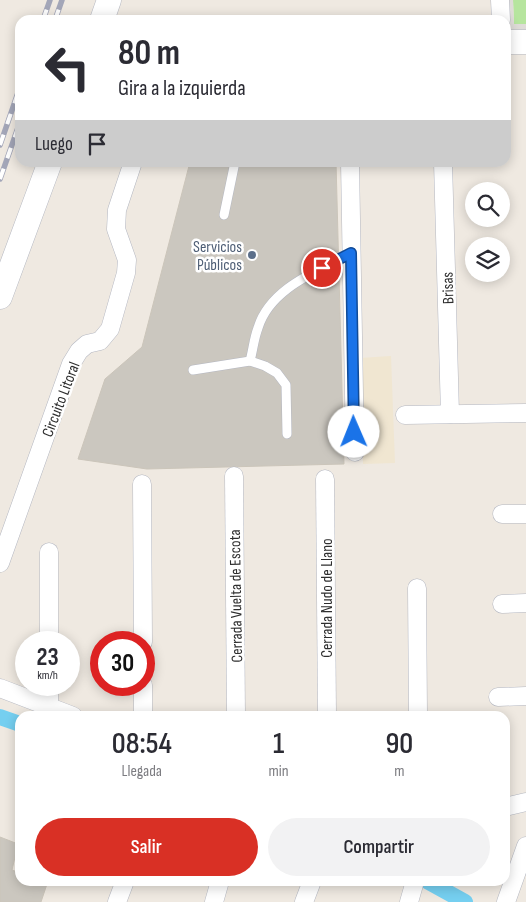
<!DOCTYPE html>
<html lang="es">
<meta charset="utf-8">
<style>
:root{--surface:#fff;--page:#f2f2f3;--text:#2b2b33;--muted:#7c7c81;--accent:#d93025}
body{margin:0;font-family:"Sofia Sans Condensed",sans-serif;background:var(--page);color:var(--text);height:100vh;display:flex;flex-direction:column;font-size:19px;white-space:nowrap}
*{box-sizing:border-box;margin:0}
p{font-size:16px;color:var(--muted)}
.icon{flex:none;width:28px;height:28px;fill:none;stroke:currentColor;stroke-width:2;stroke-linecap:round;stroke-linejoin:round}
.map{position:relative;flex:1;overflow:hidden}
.drawer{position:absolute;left:15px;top:711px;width:495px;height:175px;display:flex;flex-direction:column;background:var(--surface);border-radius:15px;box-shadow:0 2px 12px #0003}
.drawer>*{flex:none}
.top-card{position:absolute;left:15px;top:15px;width:496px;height:152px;border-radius:15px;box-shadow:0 2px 12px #0003;background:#fff;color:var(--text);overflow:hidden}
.controls{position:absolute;left:465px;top:182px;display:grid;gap:10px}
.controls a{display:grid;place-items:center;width:45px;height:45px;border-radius:50%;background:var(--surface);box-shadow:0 2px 12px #0003;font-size:25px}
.speed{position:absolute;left:15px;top:631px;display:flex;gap:10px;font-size:25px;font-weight:700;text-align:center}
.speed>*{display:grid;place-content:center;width:65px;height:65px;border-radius:50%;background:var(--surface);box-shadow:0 2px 12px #0003;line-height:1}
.speed small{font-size:12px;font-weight:400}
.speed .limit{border:8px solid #d22;background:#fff;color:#111}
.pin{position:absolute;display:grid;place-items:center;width:42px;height:42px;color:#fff;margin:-21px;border:2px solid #fff;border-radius:50%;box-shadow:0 1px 5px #0007}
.me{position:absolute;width:55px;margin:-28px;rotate:359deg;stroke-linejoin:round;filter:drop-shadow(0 0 4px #0008)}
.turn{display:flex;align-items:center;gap:18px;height:105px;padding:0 20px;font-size:22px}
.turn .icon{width:65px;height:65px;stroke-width:2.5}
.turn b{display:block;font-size:35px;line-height:42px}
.then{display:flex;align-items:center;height:48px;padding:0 20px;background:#0003;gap:10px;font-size:19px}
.eta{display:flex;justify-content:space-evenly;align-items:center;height:85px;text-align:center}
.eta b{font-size:30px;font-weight:600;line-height:35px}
.button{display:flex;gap:10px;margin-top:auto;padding:10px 20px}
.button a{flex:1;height:58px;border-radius:30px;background:var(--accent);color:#fff;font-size:20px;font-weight:600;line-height:58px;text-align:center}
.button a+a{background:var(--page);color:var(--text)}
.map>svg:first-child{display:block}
.education{fill:#f0e6d1}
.green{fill:#b6e59e}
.plaza{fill:#dfdcd8}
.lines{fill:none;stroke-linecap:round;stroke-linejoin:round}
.canal{stroke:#75cff0;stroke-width:16}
.building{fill:#cbc7bf;stroke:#cbc5ba}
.lane-casing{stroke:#b4b7c1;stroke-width:10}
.street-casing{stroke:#b4b7c1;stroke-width:19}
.secondary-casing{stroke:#b4b7c1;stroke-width:25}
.lane{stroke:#fff;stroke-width:9}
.street{stroke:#fff;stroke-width:18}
.secondary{stroke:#fff;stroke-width:24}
.rail-casing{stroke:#a3a6b8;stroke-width:5.5}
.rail{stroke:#fff;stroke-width:4;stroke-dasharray:11;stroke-linecap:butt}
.route-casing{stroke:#114b97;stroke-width:12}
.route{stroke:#1a73e8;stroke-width:9}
.service-dot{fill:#5c6f8a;stroke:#fff;stroke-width:2}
.labels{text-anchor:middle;stroke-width:5;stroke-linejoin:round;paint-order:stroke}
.service-label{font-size:16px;fill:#4e5e75;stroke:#fff;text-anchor:end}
.street-label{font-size:16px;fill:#2e2e2e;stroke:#fff}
</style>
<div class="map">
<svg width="526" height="902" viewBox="0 0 526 902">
<rect width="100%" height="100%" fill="#efe9e1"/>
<path class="education" d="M391,356l4,107 -32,1 -3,-106z"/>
<path class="green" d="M513,0h13v24h-12z"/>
<path class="plaza" d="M500,0h13l1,24h12v18h-20v-22z"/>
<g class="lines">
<g class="canal">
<path d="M0,717l20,7"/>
<path d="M427,881l38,21"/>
</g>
</g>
<g class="building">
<path d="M190,162h146l8,302 -197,5 -69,-10 27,-80 37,-32z"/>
<path d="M0,837l18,7 -6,26 8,3v8h28l-7,21h-41z"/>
</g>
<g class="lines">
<g class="lane-casing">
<g id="lane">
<path d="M224,215l11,-53"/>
<path d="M250,361c3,-11 4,-23 8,-33 12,-40 60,-57 93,-75"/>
<path d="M193,370l57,-9 15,5 12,7 9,12 1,49"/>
</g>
</g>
<g class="street-casing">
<g id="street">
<path d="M500,0l1,20"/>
<path d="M350,162l5,290"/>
<path d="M443,162l7,252"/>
<path d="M405,415l121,-2"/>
<path d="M234,476l2,240"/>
<path d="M325,479l2,237"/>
<path d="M142,484l1,158"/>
<path d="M502,514h24"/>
<path d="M49,552v90"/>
<path d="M0,563l71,-199 8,-13 8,-7 13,-3 10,-12 16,-56 1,-13 -11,-31 1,-19 16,-48"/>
<path d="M417,588l1,128"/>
<path d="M502,604l24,-1"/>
<path d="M49,685v22"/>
<path d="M143,685v31"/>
<path d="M0,688l73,28"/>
<path d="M498,697l28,-1"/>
<path d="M505,807l21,-5"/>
<path d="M117,902l8,-21"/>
<path d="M214,902l6,-21"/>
<path d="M304,902l8,-21"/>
<path d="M409,902l6,-21"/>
<path d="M506,902l20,-56"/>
</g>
</g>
<g class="secondary-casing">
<g id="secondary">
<path d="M102,20l7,-20"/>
<path d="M506,42h20"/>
<path d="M0,297l50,-135"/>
</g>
</g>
<use href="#lane" class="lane"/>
<use href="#street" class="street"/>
<use href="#secondary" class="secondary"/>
<g class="rail-casing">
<g id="rail">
<path d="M43,20l7,-20"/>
<path d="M55,20l7,-20"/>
<path d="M0,145l20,-58"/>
<path d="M0,179l20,-57"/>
</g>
</g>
<use href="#rail" class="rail"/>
</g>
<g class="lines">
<g class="route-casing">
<path id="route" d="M322,268l29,-15 3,179"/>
</g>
<use href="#route" class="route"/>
</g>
<circle class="service-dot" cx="252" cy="255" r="5"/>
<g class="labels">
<g class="service-label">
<text x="242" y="252">Servicios<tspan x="242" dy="18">Públicos</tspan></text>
</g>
<g class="street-label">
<text transform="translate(447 288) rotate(-92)" y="6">Brisas</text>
<text transform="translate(60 399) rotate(-69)" y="6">Circuito Litoral</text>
<text transform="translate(235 596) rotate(-91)" y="6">Cerrada Vuelta de Escota</text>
<text transform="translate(326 598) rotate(-90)" y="6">Cerrada Nudo de Llano</text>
</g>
</g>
</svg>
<div class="controls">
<a><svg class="icon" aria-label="search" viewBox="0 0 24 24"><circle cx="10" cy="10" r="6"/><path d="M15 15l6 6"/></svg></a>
<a><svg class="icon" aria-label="layers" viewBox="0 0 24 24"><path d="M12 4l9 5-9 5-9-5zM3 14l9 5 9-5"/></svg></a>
</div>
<div class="speed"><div>23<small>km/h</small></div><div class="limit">30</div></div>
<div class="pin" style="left:322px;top:268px;background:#d93025"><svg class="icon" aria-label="arrive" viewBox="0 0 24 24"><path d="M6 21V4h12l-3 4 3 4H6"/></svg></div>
<svg class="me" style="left:354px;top:432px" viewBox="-20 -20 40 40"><circle r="19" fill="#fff"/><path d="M0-13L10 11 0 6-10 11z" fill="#1a73e8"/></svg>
<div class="top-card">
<div class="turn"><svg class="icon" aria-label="left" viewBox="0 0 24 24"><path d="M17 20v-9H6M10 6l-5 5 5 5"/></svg><div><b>80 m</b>Gira a la izquierda</div></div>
<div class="then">Luego<svg class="icon" aria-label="arrive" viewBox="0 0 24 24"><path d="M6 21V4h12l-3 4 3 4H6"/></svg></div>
</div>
<section class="drawer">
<div class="eta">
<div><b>08:54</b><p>Llegada</p></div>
<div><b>1</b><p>min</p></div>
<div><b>90</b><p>m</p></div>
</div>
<div class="button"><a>Salir</a><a>Compartir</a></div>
</section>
</div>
